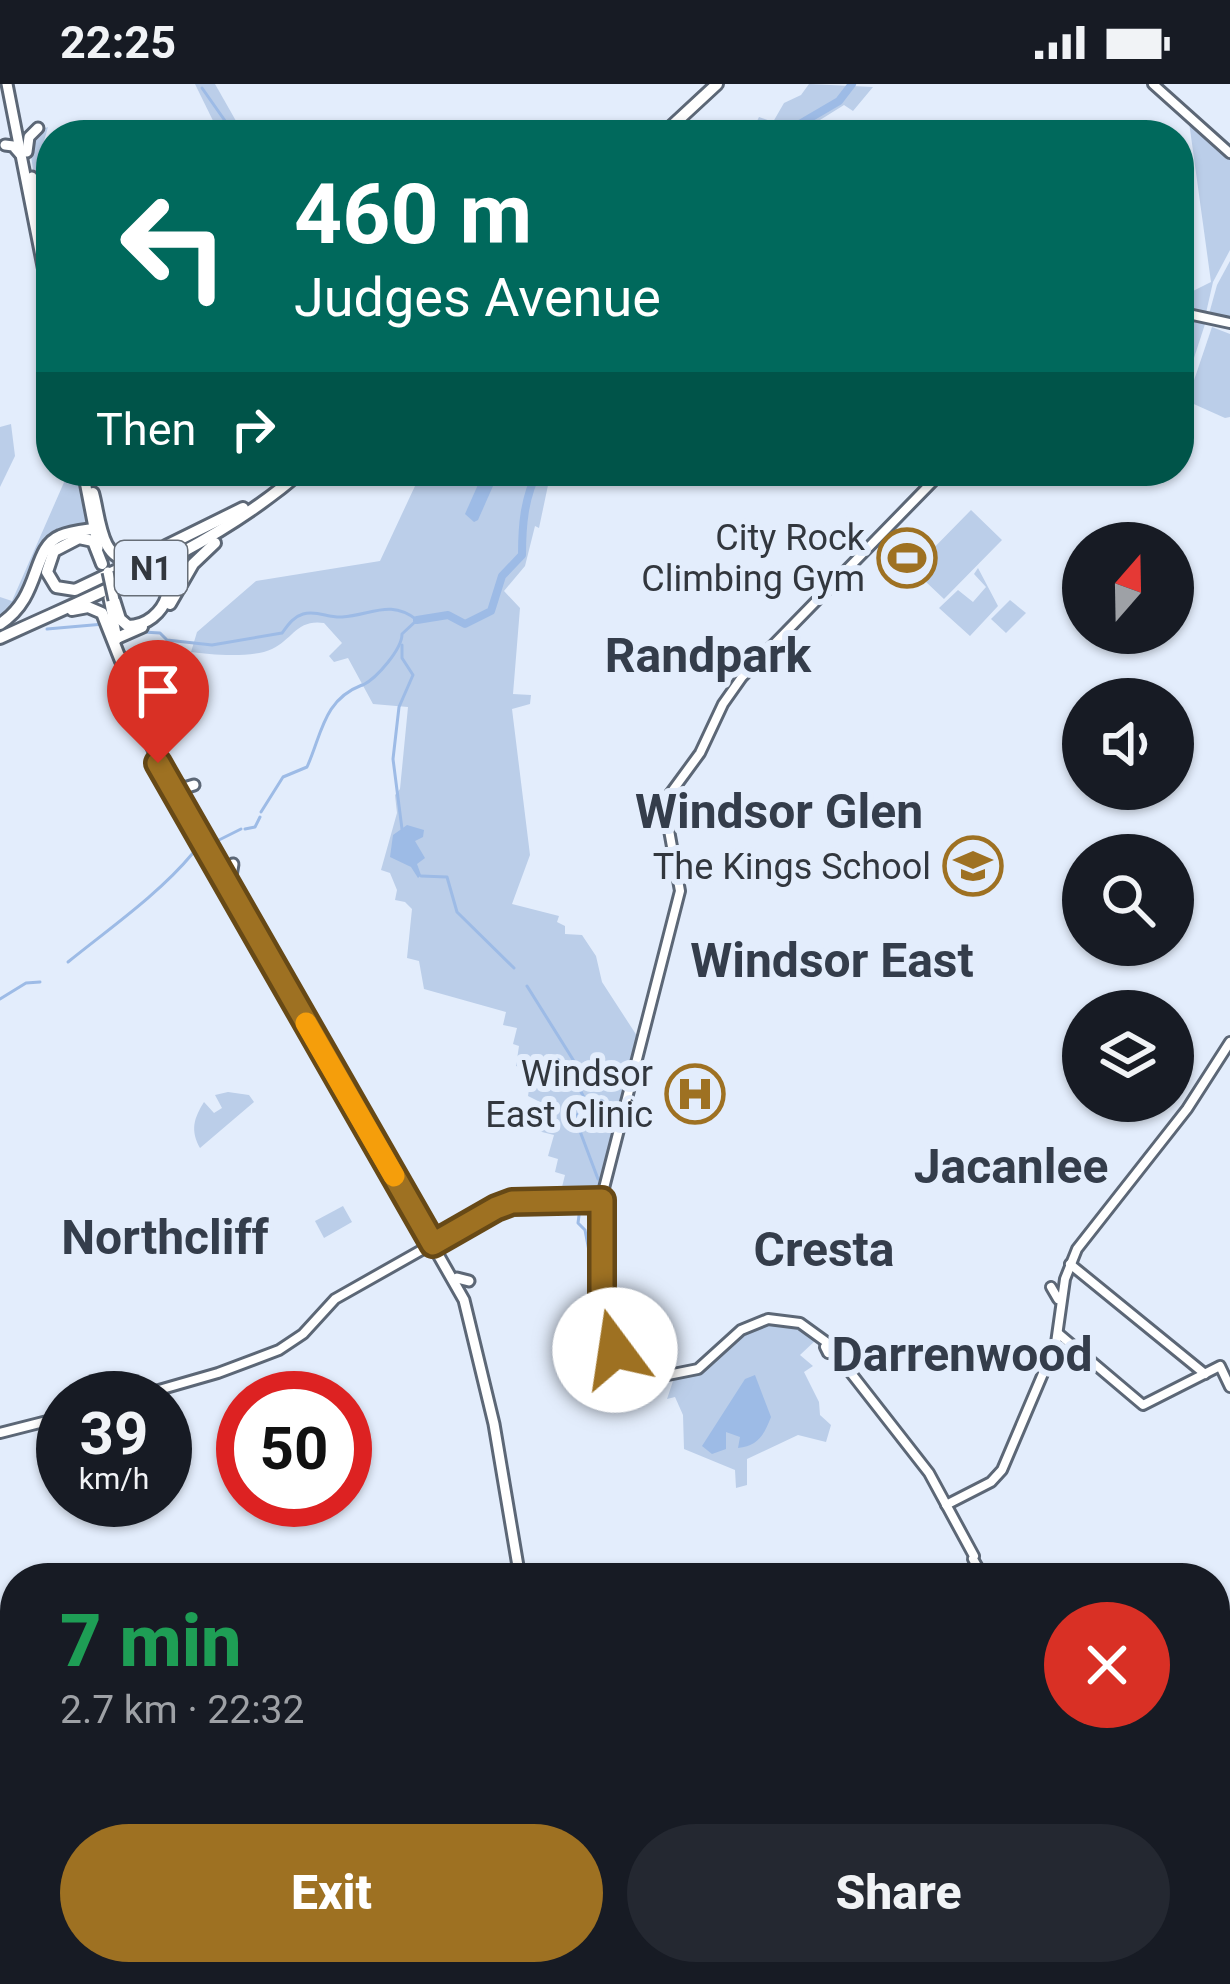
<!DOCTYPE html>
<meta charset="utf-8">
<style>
:root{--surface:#171b24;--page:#242831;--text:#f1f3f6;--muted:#9ea1a6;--accent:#9e7122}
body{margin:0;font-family:Roboto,sans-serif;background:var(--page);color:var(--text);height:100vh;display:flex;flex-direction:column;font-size:45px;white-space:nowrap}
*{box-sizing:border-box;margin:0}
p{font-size:39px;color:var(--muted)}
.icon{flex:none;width:66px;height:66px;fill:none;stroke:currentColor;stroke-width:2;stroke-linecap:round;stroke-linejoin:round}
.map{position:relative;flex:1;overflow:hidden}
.side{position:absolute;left:0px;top:1479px;width:1230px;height:423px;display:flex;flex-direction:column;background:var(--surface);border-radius:48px 48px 0 0;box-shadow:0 3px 9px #0004}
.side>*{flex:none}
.hud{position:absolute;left:36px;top:36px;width:1158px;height:366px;border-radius:48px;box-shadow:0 3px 9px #0004;background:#00695c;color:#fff;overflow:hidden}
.needle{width:78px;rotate:20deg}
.tools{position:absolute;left:1062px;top:438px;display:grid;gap:24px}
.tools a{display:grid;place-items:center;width:132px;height:132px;border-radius:50%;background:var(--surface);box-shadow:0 3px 9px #0004;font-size:60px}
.speed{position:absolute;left:36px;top:1287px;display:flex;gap:24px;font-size:60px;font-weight:700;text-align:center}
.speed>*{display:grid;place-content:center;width:156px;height:156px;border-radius:50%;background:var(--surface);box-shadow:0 3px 9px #0004;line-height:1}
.speed small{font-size:30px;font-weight:400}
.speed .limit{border:18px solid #d22;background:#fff;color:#111}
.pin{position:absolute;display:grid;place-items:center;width:102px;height:102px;color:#fff;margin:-123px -51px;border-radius:50% 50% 50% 0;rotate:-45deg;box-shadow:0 0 12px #0007}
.pin .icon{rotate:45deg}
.me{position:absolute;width:132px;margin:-66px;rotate:346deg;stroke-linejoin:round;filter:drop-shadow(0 0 9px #0008)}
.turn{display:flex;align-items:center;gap:42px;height:252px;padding:0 60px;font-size:54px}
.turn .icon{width:156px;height:156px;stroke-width:2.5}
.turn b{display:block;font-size:84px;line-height:102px}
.then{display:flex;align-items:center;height:114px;padding:0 60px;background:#0003;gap:24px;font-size:45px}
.round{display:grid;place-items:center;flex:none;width:126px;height:126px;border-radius:63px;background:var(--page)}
.head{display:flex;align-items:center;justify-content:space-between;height:204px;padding:0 60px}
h1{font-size:72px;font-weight:800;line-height:90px;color:#1e9e55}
.action{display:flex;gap:24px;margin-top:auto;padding:24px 60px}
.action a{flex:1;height:138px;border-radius:72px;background:var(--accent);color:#fff;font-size:48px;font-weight:800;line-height:138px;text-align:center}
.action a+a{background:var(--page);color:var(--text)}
.status{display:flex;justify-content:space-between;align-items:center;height:84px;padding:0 60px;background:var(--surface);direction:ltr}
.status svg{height:33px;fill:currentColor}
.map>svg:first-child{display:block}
.green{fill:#bbcee9}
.water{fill:#9dbbe6}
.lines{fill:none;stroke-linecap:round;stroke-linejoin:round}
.stream{stroke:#9dbbe6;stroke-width:3}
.river{stroke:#9dbbe6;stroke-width:8}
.secondary-casing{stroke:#5c6776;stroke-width:14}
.primary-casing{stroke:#5c6776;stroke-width:15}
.highway-casing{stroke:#5c6776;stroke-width:16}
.secondary{stroke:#fff;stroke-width:8}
.primary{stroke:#fff;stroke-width:9}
.highway{stroke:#fff;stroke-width:10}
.primary-bridge-casing{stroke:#5c6776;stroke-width:15;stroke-linecap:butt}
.primary-bridge{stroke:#fff;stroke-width:9}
.route-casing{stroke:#674916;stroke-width:30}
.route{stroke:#9e7122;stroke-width:21}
.slow{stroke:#f59e0b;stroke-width:21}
.labels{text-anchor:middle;stroke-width:12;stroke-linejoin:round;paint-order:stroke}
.shield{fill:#e3edfc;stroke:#676e77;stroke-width:3}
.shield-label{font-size:33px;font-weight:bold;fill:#32373e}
.poi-label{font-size:36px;fill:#32373e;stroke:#e3edfc;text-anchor:end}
.district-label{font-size:48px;font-weight:bold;fill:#343d4b;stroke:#e3edfc}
</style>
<div class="status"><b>22:25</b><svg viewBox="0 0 49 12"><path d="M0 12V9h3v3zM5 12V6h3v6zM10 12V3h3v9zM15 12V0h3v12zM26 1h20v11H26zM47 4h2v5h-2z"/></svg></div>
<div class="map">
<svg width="1230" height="1900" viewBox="0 0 1230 1900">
<rect width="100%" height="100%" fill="#e3edfc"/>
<g class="green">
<path d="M195,0h20l29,51h-24z"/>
<path d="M809,0l64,3 -20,24 -9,-6 -48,30h-46l9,-18 14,5 11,-19 17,-8z"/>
<path d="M1189,38l41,36v92l-17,32 -7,31 -27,-3v-12l32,-16z"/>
<path d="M48,43l-7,25h6l4,-5v26l-17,3 -5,-34 9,-11z"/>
<path d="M1230,177v61l-21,-8 8,-29z"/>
<path d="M1179,235l27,2 -27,83z"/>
<path d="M1212,243l18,7v83l-5,1 -38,-17z"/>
<path d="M11,340l4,32 -15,31v-60z"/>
<path d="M69,387h11l8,50 -4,5 -25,7 -38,71 -21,14v-21l12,4z"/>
<path d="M422,387h129l-12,57 -4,-2 -10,40 -21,25 16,17 -7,86 18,1 -1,9 -18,5 18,146 -18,49 47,12 -2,6 8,4v8l17,1 14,21 6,26 37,57 -38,151 -4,3 -36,-2 4,-16 -10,-3 3,-13 -10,-3 6,-21 -20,-5 8,-27 -14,-7 2,-13 -8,-2 2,-13 -8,-2 3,-20 -6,-2 4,-16 -14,-3 3,-13 -82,-23 -5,-28 -12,-3 5,-49 -7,-7 -10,-2 2,-10 -7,-17 -9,-3 16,-57 -2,-18 5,-6 8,-82 -35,-3 -25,-46 -14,4 -5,-6 13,-13 -18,-20c-27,-4 -31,16 -52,26 -18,9 -61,6 -81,3l6,-20 59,-51 124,-20z"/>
<path d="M971,426l31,30 -58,59 -19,-18 7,-7 -12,-12z"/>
<path d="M978,484l20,38 -28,30 -31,-28 19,-18 15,12 13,-15 -12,-13z"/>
<path d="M1010,516l16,13 -20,20 -15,-14z"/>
<path d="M228,1008l21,3 5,7 -54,46c-10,-18 -6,-30 4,-46l10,11 8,-5 -7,-13z"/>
<path d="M343,1122l9,16 -28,16 -9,-17z"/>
<path d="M608,1199l18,24v12l13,8 2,19 -11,7c-24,-15 -23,-43 -22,-70z"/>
<path d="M770,1237l29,3 18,15 -17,16 13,11 -9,6 15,30 1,13 11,10 -5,17 -28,-7 -51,24v26l-11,3 -1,-18 -51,-21 -1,-34 -8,-18 -8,2 7,-21 20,-4 49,-42z"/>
</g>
<g class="water">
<path d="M484,387h8l5,6 -19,43 -4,2 -9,-8z"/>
<path d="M407,741l17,5 -1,7 -8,4 10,17 -8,6 4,11 -3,3 -7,-11 -21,-10 3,-22z"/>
<path d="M755,1291l16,42c-7,18 -13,29 -33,31l2,-11 -14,-5v17l-14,5 -10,-8 43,-67z"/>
</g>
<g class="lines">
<g class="stream">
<path d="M202,4l33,47"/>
<path d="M47,545l57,-5"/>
<path d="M143,548l17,1 7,7 45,5 70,-12c6,-8 11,-16 21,-19 14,-4 25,4 39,3 30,-2 48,-18 75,3l-15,14c0,15 -25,44 -39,51"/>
<path d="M402,561v13l11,17 -14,32 -6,52 9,70"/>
<path d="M261,728l22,-35 24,-10c15,-33 16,-67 55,-82"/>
<path d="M245,745l10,-2 5,-10"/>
<path d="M211,760l30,-15"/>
<path d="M421,792l26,1 10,35 57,56"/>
<path d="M68,878c42,-34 91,-68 125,-109l5,-4 5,3"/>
<path d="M527,902l50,80 3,24 7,13 -12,15 23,61"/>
<path d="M0,915l26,-16 14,-1"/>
<path d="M580,1124l-2,15 7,7 4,21 7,5 1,18"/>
<path d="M597,1194l4,54"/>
</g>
<g class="river">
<path d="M781,51l58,-34 13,-17"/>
<path d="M417,536l31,-5 17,9 26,-13 11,-35 20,-21c0,-29 2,-57 16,-84"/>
</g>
<g class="secondary-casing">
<g id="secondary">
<path d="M1153,0l77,69"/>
<path d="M1179,228l51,11"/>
<path d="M1070,1180l135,110"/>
<path d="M1051,1203l7,12"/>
<path d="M1059,1250l84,71 77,-39 10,21"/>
<path d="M829,1260l-29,-21 -32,-4 -27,11 -43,39 -35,7 -37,-15 -17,-21 -7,-21v-123l78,-305 -15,-83 5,-14 30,-41 23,-49 19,-27 201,-206"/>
<path d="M830,1260l3,5 -5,4 -3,-6z"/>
<path d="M833,1266l96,123 45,83"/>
<path d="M131,1314l87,-25 61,-23 24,-16 32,-35 161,-91 37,-8h70"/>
<path d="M0,1349l63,-16"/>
<path d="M946,1421l45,-23 11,-12 54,-127 9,-64 12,-30 110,-140 43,-67"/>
<path d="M973,1475l11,19"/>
<path d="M1184,1887l7,13"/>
<path d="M672,1900l8,-10"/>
</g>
</g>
<g class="primary-casing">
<g id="primary">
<path d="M7,0l44,223"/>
<path d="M5,61l8,1 7,8"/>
<path d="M27,68l2,-15 9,-9"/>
<path d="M32,93l7,37"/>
<path d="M83,387l15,77"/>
<path d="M109,514l8,41"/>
<path d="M120,572l12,47 32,71 300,526 30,124 26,154"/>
<path d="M174,697l10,7 10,-3"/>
<path d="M230,798l3,-18"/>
<path d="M427,1142l9,6 12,-1"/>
<path d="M457,1194l12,3"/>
<path d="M672,1887l8,13"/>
</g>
</g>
<g class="highway-casing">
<g id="highway">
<path d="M662,51l55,-51"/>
<path d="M93,409c7,25 7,68 39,67"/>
<path d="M166,462l77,-38"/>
<path d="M102,480l-9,-23 -14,-3 -25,13 -7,21 9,15 19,3 97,-46"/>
<path d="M114,516l6,19 8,7c18,0 34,-13 39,-30l-4,-12 -14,-6 -15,4"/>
<path d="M170,520l23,-40 22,-21"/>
<path d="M72,526l16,-3 14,6 19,48"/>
<path d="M0,540c42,-27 31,-76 60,-88 11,-5 27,-6 39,-8"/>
<path d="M0,554c104,-48 214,-90 302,-167"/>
<path d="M117,554l25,-11"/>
</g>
</g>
<use href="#secondary" class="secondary"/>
<use href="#primary" class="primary"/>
<use href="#highway" class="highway"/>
<g class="primary-bridge-casing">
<path id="primary-bridge" d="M108,488l6,28"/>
</g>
<use href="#primary-bridge" class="primary-bridge"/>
</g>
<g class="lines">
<g class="route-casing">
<path id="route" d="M158,679l275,481 63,-36 16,-6 90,-2v114l13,36"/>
</g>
<use href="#route" class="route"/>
<path class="slow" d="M306,939l88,153"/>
</g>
<defs>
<g id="stadium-ring" transform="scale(3)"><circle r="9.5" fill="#e3edfc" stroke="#9e7122" stroke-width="1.5"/><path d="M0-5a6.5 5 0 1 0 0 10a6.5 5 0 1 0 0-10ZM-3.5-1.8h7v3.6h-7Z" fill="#9e7122"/></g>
<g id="school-ring" transform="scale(3)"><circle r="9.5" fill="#e3edfc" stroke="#9e7122" stroke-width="1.5"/><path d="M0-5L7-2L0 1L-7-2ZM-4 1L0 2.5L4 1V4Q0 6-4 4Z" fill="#9e7122"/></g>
<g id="hospital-ring" transform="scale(3)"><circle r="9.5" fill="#e3edfc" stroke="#9e7122" stroke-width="1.5"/><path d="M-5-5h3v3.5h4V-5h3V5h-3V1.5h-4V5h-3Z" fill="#9e7122"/></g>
</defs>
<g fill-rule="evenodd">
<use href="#stadium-ring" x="907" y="474"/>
<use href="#school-ring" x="973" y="782"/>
<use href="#hospital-ring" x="695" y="1010"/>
</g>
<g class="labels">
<rect class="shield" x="115" y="457" width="72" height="54" rx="9"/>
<g class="shield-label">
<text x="151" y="496">N1</text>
</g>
<g class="poi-label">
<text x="865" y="466">City Rock<tspan x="865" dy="41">Climbing Gym</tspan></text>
<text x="931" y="795">The Kings School</text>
<text x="653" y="1002">Windsor<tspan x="653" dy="41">East Clinic</tspan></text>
</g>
<g class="district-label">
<text x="708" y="588">Randpark</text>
<text x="779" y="744">Windsor Glen</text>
<text x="832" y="893">Windsor East</text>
<text x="1011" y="1099">Jacanlee</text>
<text x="165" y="1170">Northcliff</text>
<text x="824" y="1182">Cresta</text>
<text x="962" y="1287">Darrenwood</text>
</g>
</g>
</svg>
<div class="tools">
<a><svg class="needle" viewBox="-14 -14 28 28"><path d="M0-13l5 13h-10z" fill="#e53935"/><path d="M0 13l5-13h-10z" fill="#9ea1a6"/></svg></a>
<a><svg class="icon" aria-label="sound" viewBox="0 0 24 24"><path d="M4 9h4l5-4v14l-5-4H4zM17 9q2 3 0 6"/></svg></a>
<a><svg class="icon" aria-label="search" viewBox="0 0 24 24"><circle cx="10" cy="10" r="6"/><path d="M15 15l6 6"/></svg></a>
<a><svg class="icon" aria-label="layers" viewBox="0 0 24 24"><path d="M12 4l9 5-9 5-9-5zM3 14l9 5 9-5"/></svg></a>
</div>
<div class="speed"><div>39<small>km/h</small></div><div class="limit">50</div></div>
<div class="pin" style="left:158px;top:679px;background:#d93025"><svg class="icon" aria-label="arrive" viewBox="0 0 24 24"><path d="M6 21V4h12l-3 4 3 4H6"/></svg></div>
<svg class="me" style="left:615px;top:1266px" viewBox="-20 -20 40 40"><circle r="19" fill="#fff"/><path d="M0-13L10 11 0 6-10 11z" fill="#9e7122"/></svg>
<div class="hud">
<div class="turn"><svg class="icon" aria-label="left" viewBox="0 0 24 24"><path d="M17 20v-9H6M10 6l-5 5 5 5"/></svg><div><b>460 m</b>Judges Avenue</div></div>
<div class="then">Then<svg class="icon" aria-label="right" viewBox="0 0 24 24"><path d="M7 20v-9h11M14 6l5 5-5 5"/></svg></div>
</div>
<section class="side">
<div class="head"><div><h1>7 min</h1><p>2.7 km · 22:32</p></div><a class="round" style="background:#d93025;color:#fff"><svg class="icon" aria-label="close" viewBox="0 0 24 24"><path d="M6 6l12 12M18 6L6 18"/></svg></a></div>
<div class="action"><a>Exit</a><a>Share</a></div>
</section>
</div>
